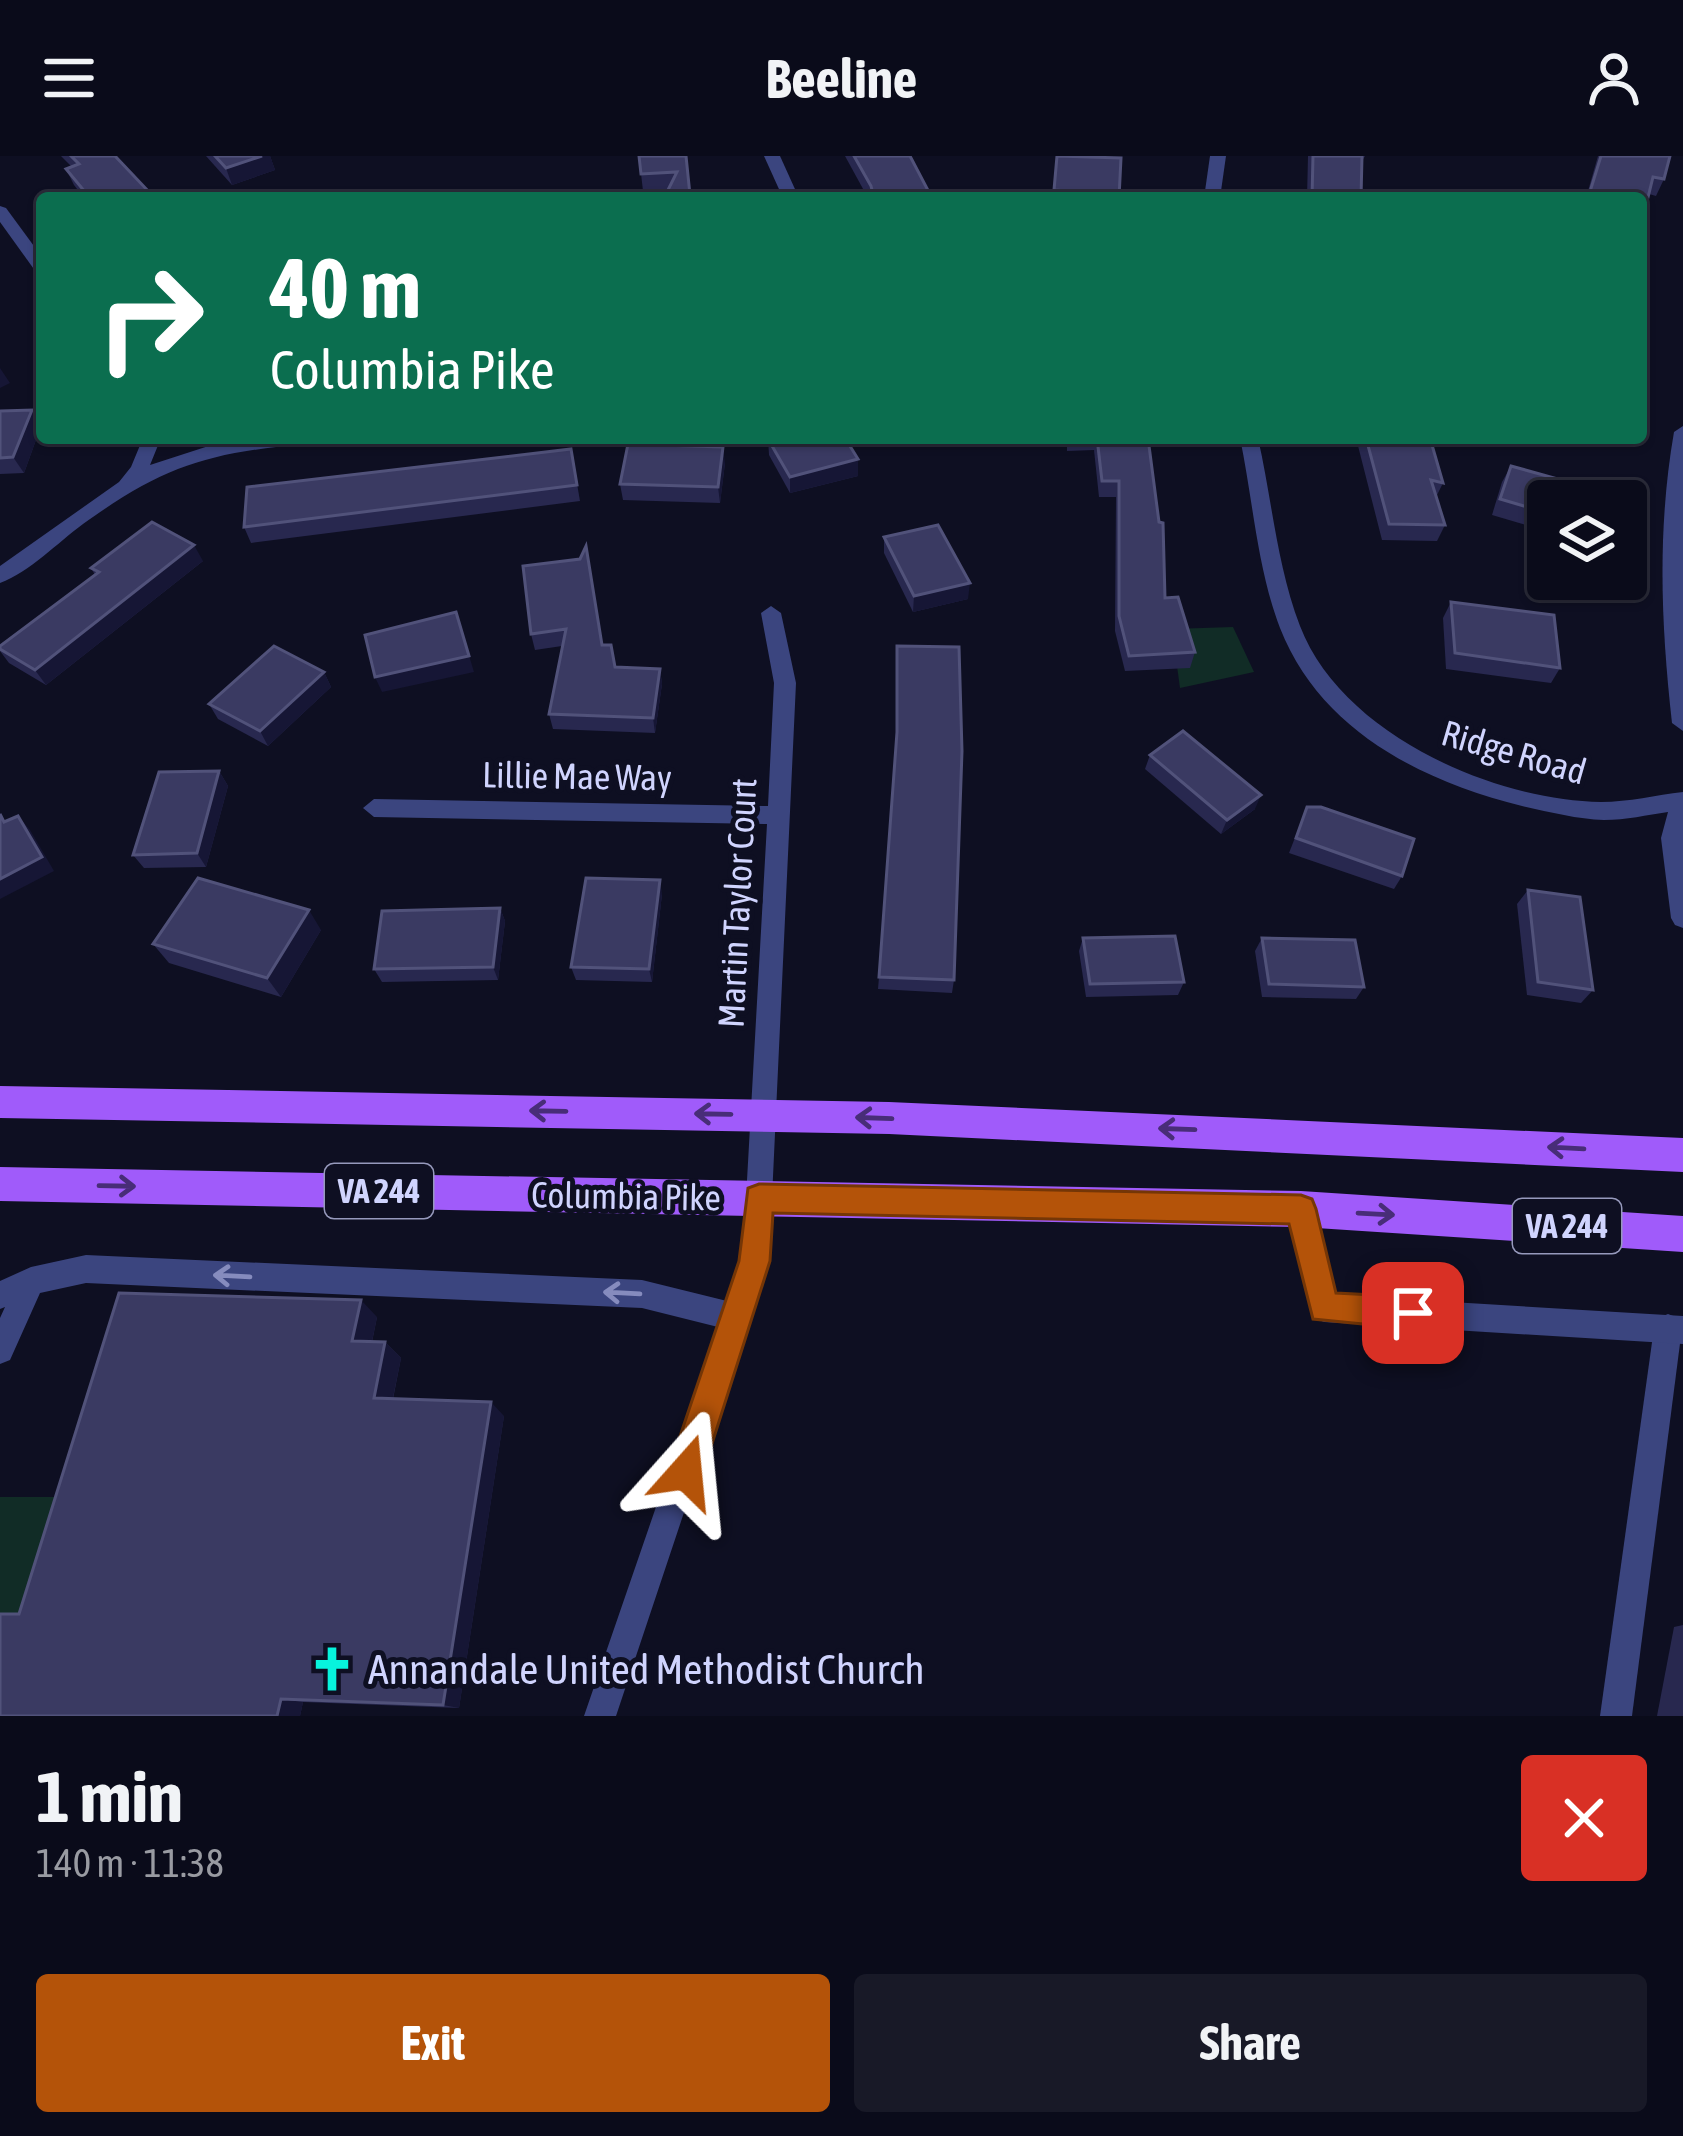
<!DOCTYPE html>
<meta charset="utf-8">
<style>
:root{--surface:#0a0b1a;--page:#181927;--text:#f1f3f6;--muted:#999ba2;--line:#2a2b39;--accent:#b45309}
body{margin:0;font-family:"Asap Condensed",sans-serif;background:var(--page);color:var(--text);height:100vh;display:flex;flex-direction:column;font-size:45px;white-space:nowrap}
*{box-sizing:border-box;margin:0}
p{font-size:39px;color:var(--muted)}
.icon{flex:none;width:66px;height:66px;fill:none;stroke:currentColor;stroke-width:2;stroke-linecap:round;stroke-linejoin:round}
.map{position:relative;height:1560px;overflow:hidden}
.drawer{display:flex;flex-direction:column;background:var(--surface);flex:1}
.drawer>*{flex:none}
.top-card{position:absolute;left:36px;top:36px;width:1611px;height:252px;border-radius:12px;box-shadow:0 3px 9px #0004,0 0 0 3px var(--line);background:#0b6e4f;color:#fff;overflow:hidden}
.fabs{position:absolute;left:1527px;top:324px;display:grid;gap:24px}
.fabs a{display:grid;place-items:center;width:120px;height:120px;border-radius:12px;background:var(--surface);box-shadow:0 3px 9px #0004,0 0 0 3px var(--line);font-size:60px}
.pin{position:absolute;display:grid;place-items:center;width:102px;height:102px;color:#fff;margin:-51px;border-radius:24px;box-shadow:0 6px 18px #0006}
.me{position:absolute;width:132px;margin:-66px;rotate:18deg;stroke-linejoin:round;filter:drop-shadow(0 0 9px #0008)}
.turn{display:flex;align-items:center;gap:42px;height:252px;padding:0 36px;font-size:54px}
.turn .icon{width:156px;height:156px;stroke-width:2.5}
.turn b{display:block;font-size:84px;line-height:102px}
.round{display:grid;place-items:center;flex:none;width:126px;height:126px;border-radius:12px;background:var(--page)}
.headline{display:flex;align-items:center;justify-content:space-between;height:204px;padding:0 36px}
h1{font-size:72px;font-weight:700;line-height:90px}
.action{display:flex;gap:24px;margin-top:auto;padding:24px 36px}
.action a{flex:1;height:138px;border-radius:12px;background:var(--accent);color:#fff;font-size:48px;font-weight:700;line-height:138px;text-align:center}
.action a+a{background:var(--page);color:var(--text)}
header{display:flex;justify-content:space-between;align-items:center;height:156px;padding:0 36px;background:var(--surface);font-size:54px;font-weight:700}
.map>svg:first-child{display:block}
.green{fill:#112c26}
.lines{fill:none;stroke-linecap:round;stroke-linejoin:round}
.service{fill:#3b457f;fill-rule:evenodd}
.minor{fill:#3b457f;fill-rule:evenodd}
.primary{fill:#a05bfa;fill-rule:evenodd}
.wall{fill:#28284f}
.shaded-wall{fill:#161635}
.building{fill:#3a3a62;stroke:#51527a;stroke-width:3}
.oneway{stroke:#482d78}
.oneway2{stroke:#868cbe}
.route{fill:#b45309;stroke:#753606;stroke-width:3}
.labels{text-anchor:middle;stroke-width:10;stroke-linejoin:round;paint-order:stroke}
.shield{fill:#0e0f22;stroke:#9699bc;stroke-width:3}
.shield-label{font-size:33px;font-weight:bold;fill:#d0d4fe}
.street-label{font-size:36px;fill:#d0d4fe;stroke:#0e0f22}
.near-poi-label{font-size:42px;fill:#d0d4fe;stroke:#0e0f22;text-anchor:start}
</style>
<header><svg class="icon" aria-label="menu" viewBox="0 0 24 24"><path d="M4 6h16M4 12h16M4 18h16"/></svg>Beeline<svg class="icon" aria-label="person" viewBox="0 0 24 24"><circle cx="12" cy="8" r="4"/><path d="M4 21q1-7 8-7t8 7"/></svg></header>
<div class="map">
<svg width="1683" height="1560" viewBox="0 0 1683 1560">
<rect width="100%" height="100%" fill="#0e0f22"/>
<g class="green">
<path d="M1233,471l21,45 -74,16 -8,-59z"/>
<path d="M0,1341h61l-33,101 -28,62z"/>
</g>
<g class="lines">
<g class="service">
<path d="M759,1029l10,4 3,9 -4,63 -152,455h-32l134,-389 -76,-19 -556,-25 -46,10 -30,67 -10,4v-46l5,-11 -5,2v-28l31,-14 55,-12 556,25 85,21 13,-40 6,-63 3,-9z"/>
<path d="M1668,1158l10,4 4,10 -50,388h-32l54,-388 4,-10z"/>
</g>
<g class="minor">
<path d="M764,0h16l19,42h-16z"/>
<path d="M1210,0h16l-6,42h-16z"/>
<path d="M0,50l6,2 36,49v16l-6,-1 -36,-50z"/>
<path d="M1683,270v305l-11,-8c-11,-98 -15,-193 2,-291z"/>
<path d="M143,282h18l-11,27 74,-24 90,-3 -9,6c-98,9 -141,22 -222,80 -26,19 -53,48 -83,59v-17l119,-84 12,-15z"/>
<path d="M1240,282h18c14,62 19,128 42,188 41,107 191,174 301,176 28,0 55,-7 82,-10v136l-8,-3 -4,-7 -10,-80 7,-26c-21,3 -42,8 -64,8 -27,-1 -55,-8 -82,-14 -101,-25 -202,-76 -242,-178 -23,-60 -27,-128 -40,-190z"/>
<path d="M771,450l10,7 15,70 -24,515 -3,9 -10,4 -10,-4 -3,-9 21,-374 -393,-7 -11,-9 11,-9 394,7 6,-123 -13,-70z"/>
<path d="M1301,1040l10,4 4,9 20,86 348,21v28l-359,-22 -10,-4 -4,-10 -23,-99 4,-9z"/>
</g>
<g class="primary">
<path d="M0,930l889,16 794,36v34l-794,-38 -889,-16z"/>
<path d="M0,1011l1301,24 382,25v36l-382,-25 -1301,-26z"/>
</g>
</g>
<g class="wall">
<path d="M61,0h54l38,42h-69l-10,-13 -8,-16 6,-2z"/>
<path d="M206,0h64l5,14 -43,15z"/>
<path d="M639,0h47l4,39 -26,3 5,-9 -26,2z"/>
<path d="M845,0h65l22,42h-64z"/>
<path d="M1057,0l62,42h-66z"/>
<path d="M1308,0h57l-4,7v35h-54z"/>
<path d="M1598,0h72l-6,23 -8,17 -7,-2 -8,4h-55z"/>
<path d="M0,255l41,15 -17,47 -24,1z"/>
<path d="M1067,282h81l17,160 30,54 -5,16 -65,3 -10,-40 1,-134h-17l-5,-47 -27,1z"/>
<path d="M1356,282h74l13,45 -7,14 9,28 -8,16 -55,-1z"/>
<path d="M768,283l90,20v17l-68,17 -21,-38z"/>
<path d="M571,293l9,52 -329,42 -7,-16z"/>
<path d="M725,307l-5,40 -97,-3 -3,-16z"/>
<path d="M1511,310l37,35 -2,30 -54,-16 10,-33z"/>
<path d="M884,381l84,62 -55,13 -29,-59z"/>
<path d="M203,405l-157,124 -37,-22 -9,-12v-5l95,-71 -4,-7z"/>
<path d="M523,410l80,79 12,22 45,2 2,15 -7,49 -102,-4 -4,-15 13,-68 -27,4 -4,-16z"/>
<path d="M1451,446l109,66 -9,15 -105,-14 -3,-51z"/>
<path d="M324,516l7,15 -63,59 -50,-27 -9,-15z"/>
<path d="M1150,599l105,54 -34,25 -76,-65z"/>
<path d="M219,615l9,15 -22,81 -62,1 -11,-13z"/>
<path d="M1307,651l95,69 -8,13 -105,-36z"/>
<path d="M1528,734l65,100 -12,13 -54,-8 -10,-91z"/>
<path d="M662,738l-10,88 -76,-2 -5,-13z"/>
<path d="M500,752l5,13 -7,59 -116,2 -8,-13z"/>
<path d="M321,774l-40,67 -112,-34 -16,-19z"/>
<path d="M1083,782l101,44 -6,13 -92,2 -7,-46z"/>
<path d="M1262,782l102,49 -8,12 -94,-2 -7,-46z"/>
<path d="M879,821l75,3 -2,13 -74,-4z"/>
<path d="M377,1161l-5,25h13l16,16 -8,41 111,17 -45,292 -156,-6 -3,14 -281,-102z"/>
<path d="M1683,1469v91h-26l17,-89z"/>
</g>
<g class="shaded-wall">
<path d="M262,0h8l5,14 -43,15 -6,-17z"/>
<path d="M0,212l10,15 -10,5z"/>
<path d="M32,254l9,16 -17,47 -11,-16z"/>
<path d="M723,291l2,16 -5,40 -2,-16z"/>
<path d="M858,303v17l-68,17v-16z"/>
<path d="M194,389l9,16 -157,124 -11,-15z"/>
<path d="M970,427l-2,16 -55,13 1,-16z"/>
<path d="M456,456l18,60 -92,20 -7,-15z"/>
<path d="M660,513l2,15 -7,49 -2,-15z"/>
<path d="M324,516l7,15 -63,59 -8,-15z"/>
<path d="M219,615l9,15 -22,81 -9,-14z"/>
<path d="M1261,639l-6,14 -34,25 6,-14z"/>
<path d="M18,660l12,14 24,41 -54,28v-20z"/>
<path d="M660,724l2,14 -10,88 -3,-13z"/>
<path d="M500,752l5,13 -7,59 -5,-13z"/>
<path d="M309,754l12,20 -40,67 -14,-19z"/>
<path d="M361,1144l16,17 -8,39 -17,-15z"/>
<path d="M385,1186l16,16 -11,54 -16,-14z"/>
<path d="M491,1246l13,14 -45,292 -16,-3z"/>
<path d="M281,1543l22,3 -3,14h-23z"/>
</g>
<g class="building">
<path d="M71,0h44l36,38 -3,4h-58l-24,-29 13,-5z"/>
<path d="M215,0h47l-36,12z"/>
<path d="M639,0h47l4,39 22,3h-48l13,-26 -36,2z"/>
<path d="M854,0h56l22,42h-58l-3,-12z"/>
<path d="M1057,0l64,2 -2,40h-52l-1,-7 -12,-1z"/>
<path d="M1313,0h49l-1,42h-49z"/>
<path d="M1601,0h69l-6,23 -11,-2 -12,49v-28h-53z"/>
<path d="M32,254l-19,47 -13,1v-47z"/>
<path d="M772,282h73l13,21 -68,18 -22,-38z"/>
<path d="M1097,282h51l11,84 4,1 2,75 13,-1 17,55 -66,4 -10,-40v-135h-17z"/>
<path d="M1366,282h64l13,45 -12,-3 14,45 -56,-1z"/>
<path d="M628,288l95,3 -5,40 -98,-3z"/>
<path d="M571,293l6,36 -333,42 3,-40z"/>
<path d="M1511,310l54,15 -6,20h-11v12l-48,-14z"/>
<path d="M152,366l42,23 -159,125 -35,-21v-3l99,-74 -8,-4z"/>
<path d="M938,369l32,58 -56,13 -30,-59z"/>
<path d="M586,390l16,99h9l4,22 45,2 -7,49 -104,-4 17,-85 -35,5 -8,-68 57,-7z"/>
<path d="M1451,446l103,13 6,53 -105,-15z"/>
<path d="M456,456l13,44 -94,21 -10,-42z"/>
<path d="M274,490l50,26 -64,59 -51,-27z"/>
<path d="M897,490l62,1 3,104 -8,229 -75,-3 18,-245z"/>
<path d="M1183,575l78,64 -34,25 -77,-65z"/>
<path d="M219,615l-22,82 -64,2 26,-83z"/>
<path d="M1307,651h14l93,32 -12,37 -106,-38z"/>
<path d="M0,658l4,8 14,-6 24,41 -42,22z"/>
<path d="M198,722l111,32 -42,68 -114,-34z"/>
<path d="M586,722l74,2 -11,89 -78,-2z"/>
<path d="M1528,734l52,7 13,93 -55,-8z"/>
<path d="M500,752l-7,59 -119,2 8,-58z"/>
<path d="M1175,780l9,46 -94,2 -7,-46z"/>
<path d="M1262,782l93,2 9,47 -95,-3z"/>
<path d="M119,1137l242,7 -9,41 33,1 -11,56 117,4 -48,303 -162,-6 -4,17h-277v-102h19z"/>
</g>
<defs><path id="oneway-shaft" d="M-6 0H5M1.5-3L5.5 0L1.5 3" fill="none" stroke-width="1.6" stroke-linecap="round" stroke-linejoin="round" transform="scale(3)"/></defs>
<g class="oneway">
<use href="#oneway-shaft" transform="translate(548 955) rotate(-179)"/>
<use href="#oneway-shaft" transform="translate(713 958) rotate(-179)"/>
<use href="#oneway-shaft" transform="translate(874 962) rotate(-178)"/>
<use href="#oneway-shaft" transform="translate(1177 973) rotate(-178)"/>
<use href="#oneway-shaft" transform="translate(1566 992) rotate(-177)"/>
<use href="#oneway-shaft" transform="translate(117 1030) rotate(1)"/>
<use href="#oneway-shaft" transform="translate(1376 1058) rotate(3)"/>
</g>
<g class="oneway2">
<use href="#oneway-shaft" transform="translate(232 1120) rotate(-177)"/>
<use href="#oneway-shaft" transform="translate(622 1137) rotate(-177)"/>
</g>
<path class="route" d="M759,1028l542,11 11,4 4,10 20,84 77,4 12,5 4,11 -4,11 -12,5 -100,-10 -24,-95 -516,-11 -3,48 -67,211 -5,12 -12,5 -13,-5 -5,-12 71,-211 9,-73z"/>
<defs>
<g id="church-bare" transform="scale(3.6)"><path d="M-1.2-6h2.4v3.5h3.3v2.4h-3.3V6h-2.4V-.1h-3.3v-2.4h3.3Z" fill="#07f3dd" stroke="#0e0f22" stroke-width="2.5" paint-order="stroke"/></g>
</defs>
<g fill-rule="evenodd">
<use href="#church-bare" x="332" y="1513"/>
</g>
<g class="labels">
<g class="shield">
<rect x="325" y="1008" width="108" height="54" rx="9"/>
<rect x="1513" y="1043" width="108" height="54" rx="9"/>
</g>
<g class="shield-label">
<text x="379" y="1047">VA 244</text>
<text x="1567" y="1082">VA 244</text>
</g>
<g class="street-label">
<text transform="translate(1514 596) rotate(16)" y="13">Ridge Road</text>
<text transform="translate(577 620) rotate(1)" y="13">Lillie Mae Way</text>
<text transform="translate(737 747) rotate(-87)" y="13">Martin Taylor Court</text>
<text transform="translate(626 1040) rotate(1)" y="13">Columbia Pike</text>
</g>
<g class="near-poi-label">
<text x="368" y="1528">Annandale United Methodist Church</text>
</g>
</g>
</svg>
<div class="fabs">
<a><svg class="icon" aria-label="layers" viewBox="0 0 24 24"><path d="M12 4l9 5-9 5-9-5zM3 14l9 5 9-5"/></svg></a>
</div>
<div class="pin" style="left:1413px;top:1157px;background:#d93025"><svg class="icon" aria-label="arrive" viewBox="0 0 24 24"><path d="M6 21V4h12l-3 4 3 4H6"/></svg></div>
<svg class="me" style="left:686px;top:1316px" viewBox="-20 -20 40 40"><path d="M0-17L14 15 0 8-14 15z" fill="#b45309" stroke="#fff" stroke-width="4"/></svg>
<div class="top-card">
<div class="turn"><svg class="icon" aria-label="right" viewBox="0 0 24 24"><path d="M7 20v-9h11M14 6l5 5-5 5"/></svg><div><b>40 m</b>Columbia Pike</div></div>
</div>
</div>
<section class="drawer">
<div class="headline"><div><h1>1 min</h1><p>140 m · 11:38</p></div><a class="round" style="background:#d93025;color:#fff"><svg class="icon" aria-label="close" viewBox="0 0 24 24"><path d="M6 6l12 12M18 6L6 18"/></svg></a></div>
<div class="action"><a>Exit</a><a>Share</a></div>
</section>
